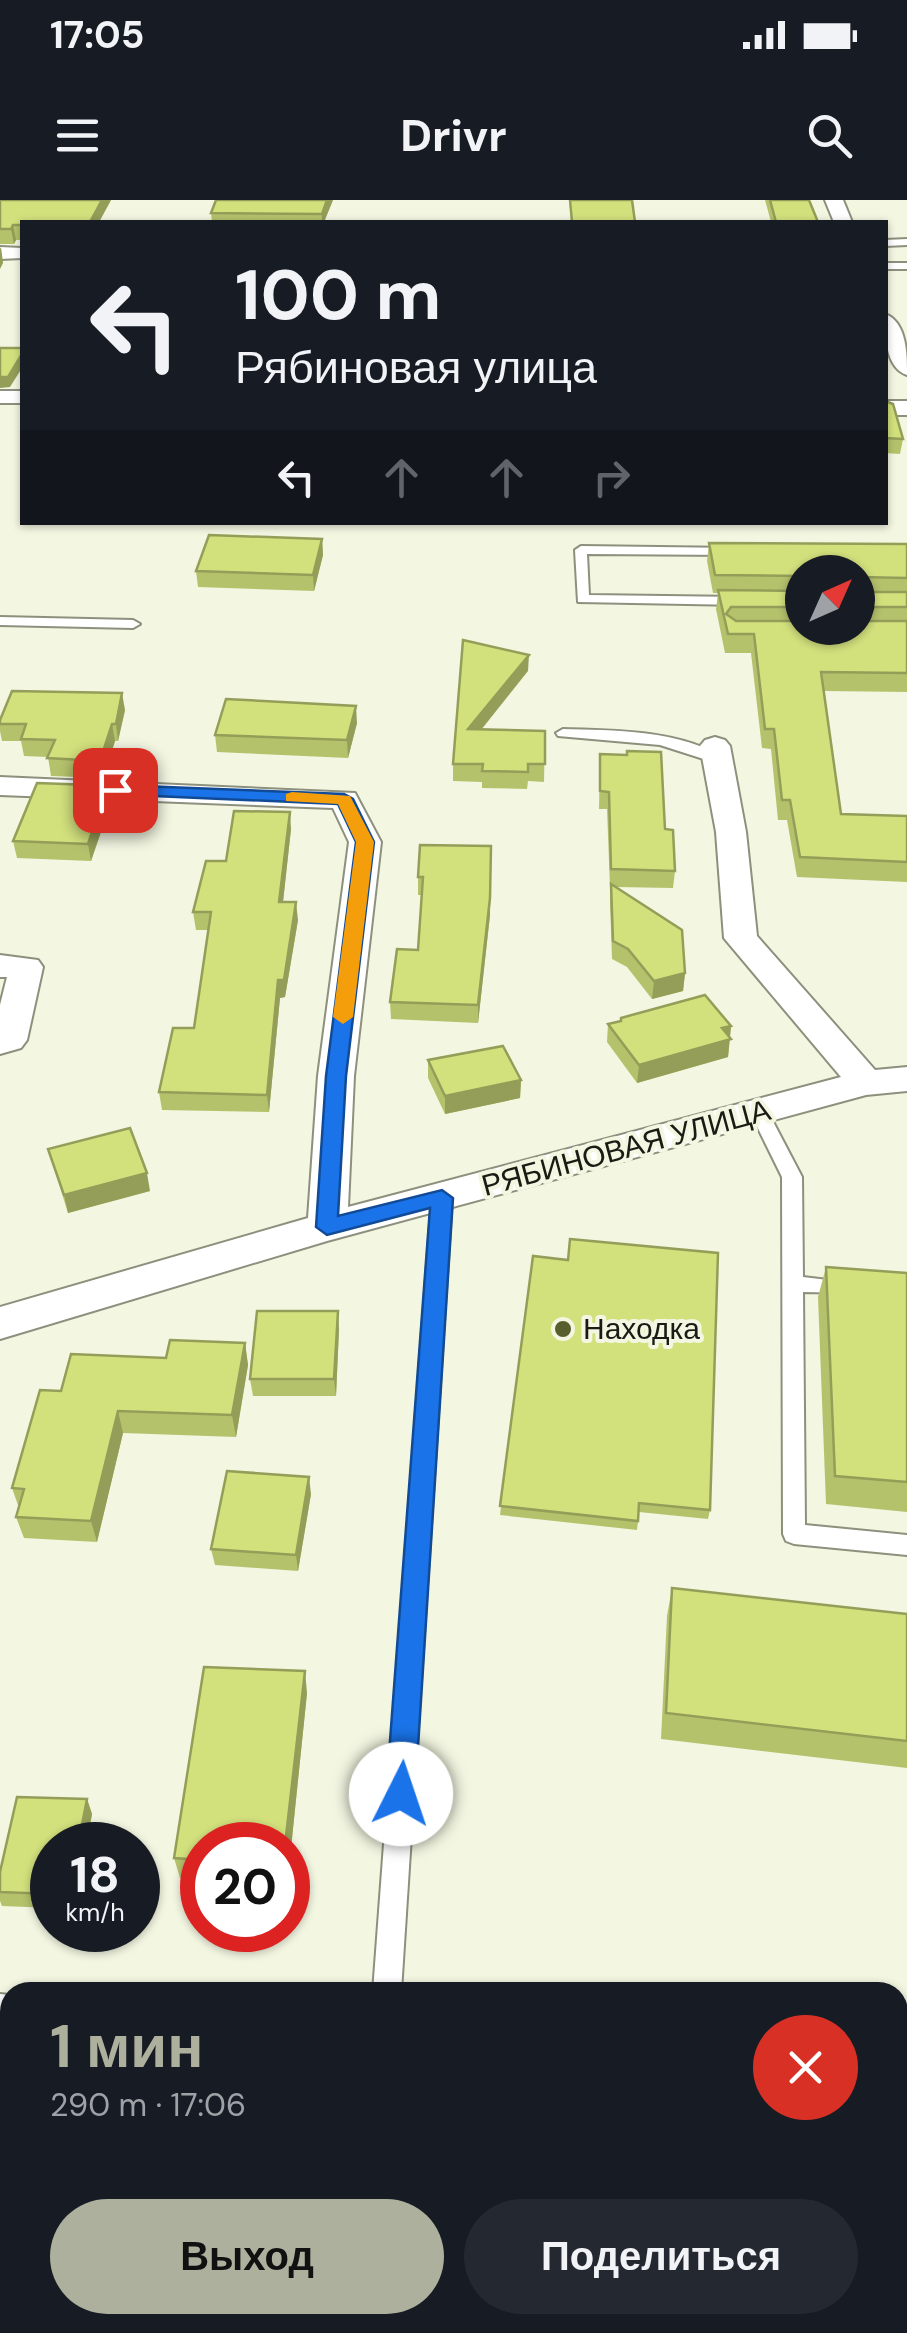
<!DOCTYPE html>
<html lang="ru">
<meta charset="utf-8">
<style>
:root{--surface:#171b24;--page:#242831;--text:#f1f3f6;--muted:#9ea1a6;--accent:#acb09c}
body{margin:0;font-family:"DM Sans",sans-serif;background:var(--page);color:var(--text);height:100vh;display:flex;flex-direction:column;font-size:38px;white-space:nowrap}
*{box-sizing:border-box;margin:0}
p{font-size:32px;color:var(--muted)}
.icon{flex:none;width:55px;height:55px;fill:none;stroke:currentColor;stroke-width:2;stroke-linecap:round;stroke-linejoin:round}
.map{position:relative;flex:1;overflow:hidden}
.drawer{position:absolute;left:0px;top:1782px;width:908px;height:352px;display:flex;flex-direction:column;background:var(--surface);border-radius:30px 30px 0 0;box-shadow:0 2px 8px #0004}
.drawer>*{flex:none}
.guide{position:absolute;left:20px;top:20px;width:868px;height:305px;border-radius:0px;box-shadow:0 2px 8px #0004;background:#171b24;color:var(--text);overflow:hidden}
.needle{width:65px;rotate:45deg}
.controls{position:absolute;left:785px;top:355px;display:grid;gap:20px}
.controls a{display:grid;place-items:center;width:90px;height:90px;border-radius:50%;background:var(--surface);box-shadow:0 2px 8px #0004;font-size:50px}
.speed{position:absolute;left:30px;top:1622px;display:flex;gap:20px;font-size:50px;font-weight:700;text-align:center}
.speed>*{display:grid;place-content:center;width:130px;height:130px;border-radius:50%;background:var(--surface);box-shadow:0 2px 8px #0004;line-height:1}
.speed small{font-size:25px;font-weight:400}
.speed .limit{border:15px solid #d22;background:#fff;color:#111}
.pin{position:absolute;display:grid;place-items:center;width:85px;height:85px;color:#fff;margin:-42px;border-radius:20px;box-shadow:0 5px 15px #0006}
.me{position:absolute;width:110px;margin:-55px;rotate:4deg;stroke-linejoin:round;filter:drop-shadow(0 0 8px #0008)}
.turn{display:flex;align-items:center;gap:35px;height:210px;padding:0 50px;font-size:45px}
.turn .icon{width:130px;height:130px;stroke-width:2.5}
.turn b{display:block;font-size:70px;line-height:85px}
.lanes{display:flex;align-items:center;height:95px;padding:0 50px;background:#0003;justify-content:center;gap:50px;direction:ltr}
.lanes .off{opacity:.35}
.round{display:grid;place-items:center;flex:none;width:105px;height:105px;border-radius:52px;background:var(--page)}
.summary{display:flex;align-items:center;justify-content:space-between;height:170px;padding:0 50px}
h1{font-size:60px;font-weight:700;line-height:75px;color:var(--accent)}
.action{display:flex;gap:20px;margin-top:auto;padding:20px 50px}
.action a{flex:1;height:115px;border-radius:60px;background:var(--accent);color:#111;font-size:40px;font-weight:700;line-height:115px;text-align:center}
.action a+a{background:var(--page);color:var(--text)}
.status{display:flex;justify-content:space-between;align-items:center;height:70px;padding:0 50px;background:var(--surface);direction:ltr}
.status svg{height:28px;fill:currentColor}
header{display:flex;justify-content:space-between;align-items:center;height:130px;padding:0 50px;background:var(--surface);font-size:45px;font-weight:700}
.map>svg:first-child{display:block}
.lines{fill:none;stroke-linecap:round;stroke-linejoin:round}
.lane-casing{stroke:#8d907d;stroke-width:4}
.street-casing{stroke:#8d907d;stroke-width:4}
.lane{fill:#fff;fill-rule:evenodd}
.street{fill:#fff;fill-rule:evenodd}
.wall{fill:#b5c26c;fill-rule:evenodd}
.shaded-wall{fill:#949e58}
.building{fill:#d3e17d;stroke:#949e58;stroke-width:2.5}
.route{fill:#1a73e8;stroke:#114b97;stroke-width:2.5}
.slow{fill:#f59e0b}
.poi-dot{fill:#585f2d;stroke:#f3f6e1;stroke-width:4}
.labels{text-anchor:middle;stroke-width:8;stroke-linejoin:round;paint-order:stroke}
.street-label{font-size:30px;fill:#1a1b14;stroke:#f3f6e1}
.poi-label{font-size:30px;fill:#1a1b14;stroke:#f3f6e1;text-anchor:start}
</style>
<div class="status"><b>17:05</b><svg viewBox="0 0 49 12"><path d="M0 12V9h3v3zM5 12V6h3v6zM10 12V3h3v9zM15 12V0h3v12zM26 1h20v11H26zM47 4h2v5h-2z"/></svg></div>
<header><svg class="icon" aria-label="menu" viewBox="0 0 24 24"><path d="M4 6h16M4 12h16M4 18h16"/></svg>Drivr<svg class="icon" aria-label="search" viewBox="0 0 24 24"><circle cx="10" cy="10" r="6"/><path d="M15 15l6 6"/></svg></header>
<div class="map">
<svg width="907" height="2133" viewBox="0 0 907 2133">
<rect width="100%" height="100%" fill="#f3f6e1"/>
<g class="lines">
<g class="lane-casing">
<g id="lane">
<path d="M907,39v6l-22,1v-6z"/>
<rect x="885" y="63" width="22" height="6"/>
<path d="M581,346l155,2v6l-4,1 -145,-1 2,41 152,2 6,4 -6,4 -163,-3 -3,-52z"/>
<path d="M0,417l133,3 7,4 -7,4 -133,-3z"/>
<path d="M563,529c46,1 123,1 160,30l-7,4 -56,-18 -102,-9 -2,-3z"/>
<path d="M759,906l9,6 34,65 1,100 50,6 3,5 -3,5 -50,-1 2,233 102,10v20l-113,-11 -8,-3 -3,-7 -1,-357 -32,-65z"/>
<path d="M442,990l10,7 -51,795h-28l59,-795z"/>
<rect x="348" y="2125" width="32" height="8"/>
</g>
</g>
<g class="street-casing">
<g id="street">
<path d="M825,0h18l9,22h-18z"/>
<path d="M0,47l22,1v10l-22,1z"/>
<path d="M885,114c22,8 22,41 22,61 -22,-7 -22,-41 -22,-61z"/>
<rect x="0" y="191" width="22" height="12"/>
<rect x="885" y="201" width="22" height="14"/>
<path d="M715,537l10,3 5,6 16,86 11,104 118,134 32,-3v24l-41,4 -539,146 -327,98v-32l308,-89 10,-142 31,-234 -16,-34 -333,-13v-18l355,16 26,49 -27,234 -6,131 493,-130 -117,-139 -8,-106 -16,-86 5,-6z"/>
<path d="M0,755l38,5 5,7 -16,73 -6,8 -21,6v-49l7,-28h-7z"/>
<path d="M0,1794l10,1v56l-10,-1z"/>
</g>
</g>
<use href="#lane" class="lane"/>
<use href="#street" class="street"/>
</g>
<g class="wall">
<path d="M0,0h111l-12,22h-77v18h-6l-2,4h-14z"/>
<path d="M333,0l-9,22h-112l-1,-9z"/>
<path d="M765,0h44l9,22h-47z"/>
<path d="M885,201l18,38 -3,15 -15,-1z"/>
<path d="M322,339l1,16 -9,36 -116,-4 -2,-16z"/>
<path d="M709,343l198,1v148l-83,-1 17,123 66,2v66l-110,-5 -10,-57h-9l-7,-71 -9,-1 -11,-95h-26l-9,-44 2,-16h-5l-6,-32zM802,372h56v56h-56z"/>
<path d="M528,471l-47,59 64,1 -1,51 -16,-1 -1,8 -45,-1v-6l-29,-1v-17z"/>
<path d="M125,510l-7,31h-3l-12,37 -52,-2 -3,-19 -24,-1 -3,-15h-19l-2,-10v-11z"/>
<path d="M357,523l-9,35 -131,-6 -2,-17z"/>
<path d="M600,554l65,75 10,42 -2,17 -57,-1 69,86 -2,18 -31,8 -25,-32 -15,-8 -2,-58 1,-14h-1l-3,-78h-8z"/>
<path d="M91,585l3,17 11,18 -14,41 -74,-3 -4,-17z"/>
<path d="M291,629l-8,73 15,18 -13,77 -5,1 -11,114 -107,-2 -3,-18 35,-64 15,-98h-13l-3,-18 33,-51z"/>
<path d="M491,646l-1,69 -12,108 -87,-4 -1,-17 28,-52 3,-55h-3v-18z"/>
<path d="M608,824l123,2 -3,31 -91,26 -30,-41z"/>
<path d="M428,860l93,20 -1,18 -75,16 -17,-36z"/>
<path d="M48,949l102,42 -82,22z"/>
<path d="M533,1056l177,254 -2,9 -69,-7 -2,18 -137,-15z"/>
<path d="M826,1067l81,6v239l-81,-8 -8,-207z"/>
<path d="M339,1129l-3,67h-83l-3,-17z"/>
<path d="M245,1143l3,22 -12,72 -113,-4 -26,109 -73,-4 -8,-21 3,-9 -7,-20 49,-97 105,-33z"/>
<path d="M311,1294l-13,77 -83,-6 -4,-16z"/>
<path d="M672,1388l235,26v154l-246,-29 6,-123z"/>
<path d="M307,1493l-19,184v-32h-86v34l-22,-1 -6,-20z"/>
<path d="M87,1599l5,15 -6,31h-34v63l-50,-2 -2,-5v-29z"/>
<path d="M898,1869l9,1v207l-9,-2z"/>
<path d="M0,1920h10v176l-10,-1z"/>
</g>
<g class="shaded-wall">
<path d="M102,0h9l-12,22h-9z"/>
<path d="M327,0h6l-9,22h-2v-8z"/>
<path d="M13,25l3,15 -2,4 -3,-15z"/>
<path d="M1,47l2,16 -3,6v-20z"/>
<path d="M22,154v14l-12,19 -10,1v-11z"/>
<path d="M322,339l1,16 -9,36 -1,-16z"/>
<path d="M529,455l-1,16 -60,75v-17z"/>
<path d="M122,493l3,17 -7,31 -2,-17z"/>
<path d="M356,506l1,17 -9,35 -1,-18z"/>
<path d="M112,524l3,17 -12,37 -3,-17z"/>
<path d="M91,585l4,17h-9z"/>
<path d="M102,602l3,18 -14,41 -3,-17z"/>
<path d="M290,612l1,17 -10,91 -2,-18z"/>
<path d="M490,698v17l-12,108v-18z"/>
<path d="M296,702l2,18 -13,77 -5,1 -11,114 -2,-17 11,-115z"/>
<path d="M685,773l-2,18 -31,8 2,-18z"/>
<path d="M731,826l-3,31 -91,26 2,-18z"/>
<path d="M521,880l-1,18 -75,16v-18z"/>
<path d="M147,973l3,18 -82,22 -4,-18z"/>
<path d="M338,1111l1,18 -3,67 -2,-17z"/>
<path d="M245,1143l3,22 -12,72 -4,-22z"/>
<path d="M118,1211l5,22 -26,109 -6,-21z"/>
<path d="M309,1277l2,17 -13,77 -2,-16z"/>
<path d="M305,1471l2,22 -19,184v-32h-3z"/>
<path d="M87,1599l5,15 -6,31h-8z"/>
<path d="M210,2125h8l-1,8h-7z"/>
</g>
<g class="building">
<path d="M0,0h102l-12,22h-68v3h-9l-2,4h-11z"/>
<path d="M216,0h111l-5,14 -111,-1z"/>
<path d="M570,0h62l3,22h-63z"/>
<path d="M770,0h39l9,22h-42z"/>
<path d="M0,148h22v6l-14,23h-8z"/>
<path d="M885,201l8,3 10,35 -18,-1z"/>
<path d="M209,335l113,4 -9,36 -117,-4z"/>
<path d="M709,343l198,1v34l-46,-1 -3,12 3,3h46v15h-49v-35h-56v4l-87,-1z"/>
<path d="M718,390l84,1v16h-71l-5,7 10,7h66v7h56v-7h49v52l-86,-1 20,142 66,2v46l-107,-5 -10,-57h-8l-8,-71h-9l-11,-95h-26z"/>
<path d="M463,440l66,15 -61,74 77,2v33h-17v8l-46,-1 1,-7h-30z"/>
<path d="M12,491l110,2 -6,31h-4l-12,37 -53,-3 8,-18 -34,-1 5,-15h-26v-4z"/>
<path d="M226,499l130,7 -9,34 -132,-5z"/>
<path d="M627,551l34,1 4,77 8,1 2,41 -64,-2 -2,-77 -9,-1v-37l27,1z"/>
<path d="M37,583l54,2 -5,17h16l-14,42 -75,-3z"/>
<path d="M234,611l56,1 -11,90h17l-12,78h-6l-11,115 -108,-3 14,-64h21l17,-116h-18l13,-51h20z"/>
<path d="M420,645l71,1 -1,52 -12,107 -88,-3 7,-53 21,1 5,-73h-5z"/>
<path d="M611,684l71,46 3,43 -31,8 -26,-32 -15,-8z"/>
<path d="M705,795l26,31 -9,2 9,11 -92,26 -31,-41 13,-3v-3z"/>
<path d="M503,846l18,34 -76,16 -17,-36z"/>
<path d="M130,928l17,45 -83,22 -16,-46z"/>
<path d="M570,1039l148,14 -8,257 -71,-7 -1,18 -138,-15 33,-250 35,4z"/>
<path d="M826,1067l81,6v209l-72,-6z"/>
<path d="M257,1111h81l-4,68h-84z"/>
<path d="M170,1140l75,3 -13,72 -114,-4 -27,110 -75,-4 8,-28 -12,-1 28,-98 21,1 10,-37 95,4z"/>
<path d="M227,1271l82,6 -13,78 -85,-6z"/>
<path d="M672,1388l235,26v127l-241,-28z"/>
<path d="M204,1467l101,4 -20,174h-83v15l-28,-2z"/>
<path d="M17,1597l70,2 -9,46h-26v49l-52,-2v-20z"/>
<path d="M898,1869l9,1v189l-9,-2z"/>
<path d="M0,1920h10v164l-10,-1z"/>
<path d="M77,2125h133v8h-134z"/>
<path d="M506,2128l30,5h-30z"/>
</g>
<path class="route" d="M115,585l229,9 9,5 21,43 -28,234 -8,140 104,-26 11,8 -38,596 -4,10 -10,4 -11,-4 -4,-10 44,-586 -103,27 -11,-8 10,-151 30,-234 -18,-38 -229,-10v-7z"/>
<path class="slow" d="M292,592l58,4 24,46 -21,175 -10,7 -10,-7 23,-175 -18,-38 -52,-3v-7z"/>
<circle class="poi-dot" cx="563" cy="1129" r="10"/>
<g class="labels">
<g class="street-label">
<text transform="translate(626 948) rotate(-15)" y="10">РЯБИНОВАЯ УЛИЦА</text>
</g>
<g class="poi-label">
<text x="583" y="1139">Находка</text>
</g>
</g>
</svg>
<div class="controls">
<a><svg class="needle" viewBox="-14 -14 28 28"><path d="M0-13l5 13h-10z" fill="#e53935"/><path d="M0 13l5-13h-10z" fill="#9ea1a6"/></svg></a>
</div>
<div class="speed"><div>18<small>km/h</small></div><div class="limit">20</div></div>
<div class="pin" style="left:115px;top:590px;background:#d93025"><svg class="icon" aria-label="arrive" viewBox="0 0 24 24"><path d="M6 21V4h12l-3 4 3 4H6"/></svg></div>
<svg class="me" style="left:401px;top:1594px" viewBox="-20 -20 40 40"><circle r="19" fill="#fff"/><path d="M0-13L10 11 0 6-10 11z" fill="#1a73e8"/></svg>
<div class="guide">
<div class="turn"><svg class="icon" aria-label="left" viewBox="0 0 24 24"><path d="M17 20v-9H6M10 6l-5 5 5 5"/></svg><div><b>100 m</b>Рябиновая улица</div></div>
<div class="lanes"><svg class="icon" aria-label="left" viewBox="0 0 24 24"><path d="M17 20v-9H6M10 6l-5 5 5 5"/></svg><svg class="icon off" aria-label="ahead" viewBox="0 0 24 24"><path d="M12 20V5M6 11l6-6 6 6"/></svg><svg class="icon off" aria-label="ahead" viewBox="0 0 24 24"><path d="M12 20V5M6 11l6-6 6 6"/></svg><svg class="icon off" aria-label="right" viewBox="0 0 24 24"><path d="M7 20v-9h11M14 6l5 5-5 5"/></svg></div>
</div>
<section class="drawer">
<div class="summary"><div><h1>1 мин</h1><p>290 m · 17:06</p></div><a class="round" style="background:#d93025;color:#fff"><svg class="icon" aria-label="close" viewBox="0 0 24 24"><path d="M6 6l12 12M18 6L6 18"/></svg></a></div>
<div class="action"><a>Выход</a><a>Поделиться</a></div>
</section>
</div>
